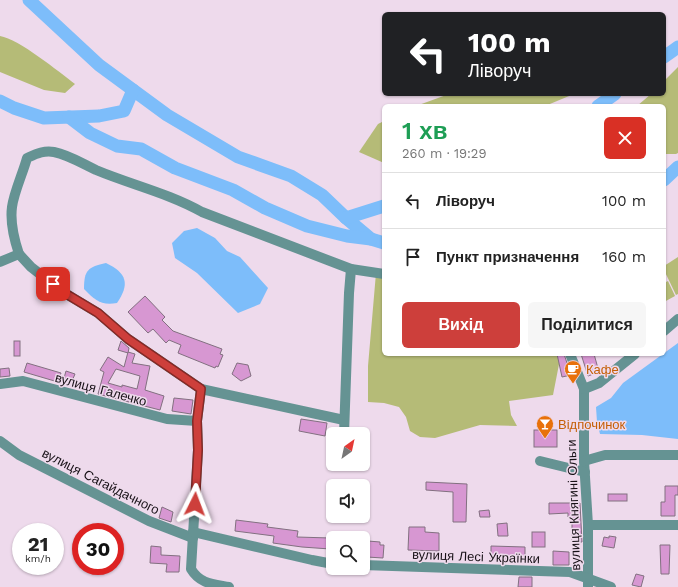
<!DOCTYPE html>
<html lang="uk">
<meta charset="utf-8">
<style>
:root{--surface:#fff;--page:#f6f6f6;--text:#222;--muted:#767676;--line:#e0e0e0;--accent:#cd3f3b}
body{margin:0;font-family:"Work Sans",sans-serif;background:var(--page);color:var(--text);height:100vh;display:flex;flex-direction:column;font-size:15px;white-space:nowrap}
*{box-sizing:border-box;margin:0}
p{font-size:13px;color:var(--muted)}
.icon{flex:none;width:22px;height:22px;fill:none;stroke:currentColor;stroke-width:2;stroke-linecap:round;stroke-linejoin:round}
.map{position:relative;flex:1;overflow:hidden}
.drawer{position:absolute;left:382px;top:104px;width:284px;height:252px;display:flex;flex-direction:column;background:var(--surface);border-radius:6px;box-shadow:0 1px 3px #0004}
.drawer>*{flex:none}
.hud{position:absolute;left:382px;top:12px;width:284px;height:84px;border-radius:6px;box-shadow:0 1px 3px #0004;background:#202124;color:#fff;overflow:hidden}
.needle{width:26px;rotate:33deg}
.tools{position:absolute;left:326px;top:427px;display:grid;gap:8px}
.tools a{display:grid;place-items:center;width:44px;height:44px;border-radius:6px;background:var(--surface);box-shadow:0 1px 3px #0004;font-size:20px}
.speed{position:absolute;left:12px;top:523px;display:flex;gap:8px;font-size:20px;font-weight:700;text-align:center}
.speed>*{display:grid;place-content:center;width:52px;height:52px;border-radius:50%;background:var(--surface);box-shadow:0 1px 3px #0004;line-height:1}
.speed small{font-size:10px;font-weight:400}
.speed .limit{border:6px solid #d22;background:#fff;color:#111}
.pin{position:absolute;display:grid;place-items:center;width:34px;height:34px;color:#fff;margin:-17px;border-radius:8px;box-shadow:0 2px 6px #0006}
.me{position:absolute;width:44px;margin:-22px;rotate:3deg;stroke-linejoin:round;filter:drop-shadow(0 0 3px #0008)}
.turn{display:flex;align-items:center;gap:14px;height:84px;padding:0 20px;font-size:18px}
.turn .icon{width:52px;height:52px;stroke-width:2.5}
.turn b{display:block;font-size:28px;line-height:34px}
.round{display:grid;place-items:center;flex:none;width:42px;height:42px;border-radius:6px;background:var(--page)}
.summary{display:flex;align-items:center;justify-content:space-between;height:68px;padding:0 20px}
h1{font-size:24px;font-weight:600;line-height:30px;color:#1e9e55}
.cta{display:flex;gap:8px;margin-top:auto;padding:8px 20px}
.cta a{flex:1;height:46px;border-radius:6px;background:var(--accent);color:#fff;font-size:16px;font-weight:600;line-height:46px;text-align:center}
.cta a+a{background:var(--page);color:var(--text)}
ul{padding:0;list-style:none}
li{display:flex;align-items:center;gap:12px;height:56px;padding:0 20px;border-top:1px solid var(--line)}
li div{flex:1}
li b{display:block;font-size:15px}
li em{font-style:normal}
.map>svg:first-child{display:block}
.green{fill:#b5bb77}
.water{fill:#7dbdfa}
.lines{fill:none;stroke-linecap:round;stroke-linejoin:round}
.river{stroke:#7dbdfa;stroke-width:13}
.building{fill:#d797d2;stroke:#827080;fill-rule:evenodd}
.minor{stroke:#659393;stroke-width:10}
.route-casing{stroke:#852926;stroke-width:10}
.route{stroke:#cd3f3b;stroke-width:7}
.labels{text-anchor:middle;stroke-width:3;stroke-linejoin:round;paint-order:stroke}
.food-label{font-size:13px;fill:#c56008;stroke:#eedaec;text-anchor:start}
.street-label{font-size:13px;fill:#181117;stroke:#eedaec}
</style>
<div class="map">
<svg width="678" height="587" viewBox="0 0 678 587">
<rect width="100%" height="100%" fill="#eedaec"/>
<g class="green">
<path d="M0,36c19,3 59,36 75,48l-10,9 -21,-3 -44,-18z"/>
<path d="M678,67v86l-2,1h-12v-48h-27l14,-12h13v-13z"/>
<path d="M449,94h125l-29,12h-129z"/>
<path d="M384,121v42l-25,-11 19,-28z"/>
<path d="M678,257v37l-2,1 -12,-25v-4z"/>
<path d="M376,273l8,1v80h177l-8,41 -44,6 2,14 6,11 -37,-1 -45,13 -15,-1 -10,-6 -4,-14 -7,-10 -15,-4 -16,-1v-36z"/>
<path d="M668,281l7,15 -11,6v-19z"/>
</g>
<g class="water">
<path d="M197,228l18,10 12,13 13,6 28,31 -8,16 -22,9 -41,-40 -22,-15 -3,-15 12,-12z"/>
<path d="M106,263c21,10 24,21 11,40 -16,3 -22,-3 -33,-14 0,-19 4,-22 22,-26z"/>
<path d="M678,343v96l-36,-4 -42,-1 -3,-12 -1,-15 15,-9 12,-15z"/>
</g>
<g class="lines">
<g class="river">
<path d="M29,0l70,65 68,50 71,42 53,19 31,19 24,23 25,21 13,4"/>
<path d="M664,57l14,-10"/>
<path d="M0,101l14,7 30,10 55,-2 25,-5 9,-21"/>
<path d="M598,106l17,-12"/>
<path d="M69,117l21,16 27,13 24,3 34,19 58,22 32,18 42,18 40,10 24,3"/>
<path d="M664,180l14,-13"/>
<path d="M346,218l38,-12"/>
</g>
</g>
<g class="building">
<path d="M145,296l20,21 -3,3 11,11 49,18 -2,5 3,1 -5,12 -2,-1 -1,2 -37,-15 3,-8 -12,-5 -3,3 -13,-14 -5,4 -20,-21z"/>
<rect x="14" y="341" width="6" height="15"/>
<path d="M121,341l8,7 -1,5 -10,-3z"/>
<path d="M128,352l7,2 -3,9 18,3 -5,24 19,6 -4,14 -62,-16 6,-22 -4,-2 8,-13 16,10zM116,369l24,7 -3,13 -15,-4v2l-14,-4z"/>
<path d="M557,354h7l7,21 -9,2z"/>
<path d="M581,354h13l5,18 -11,4z"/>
<path d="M27,363l34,10 -3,9 -34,-10z"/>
<path d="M237,363l11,2 3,11 -10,5 -9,-7z"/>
<path d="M9,368l1,8 -10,1v-8z"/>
<path d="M66,371l9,3 -3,7 -8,-3z"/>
<path d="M174,398l19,2 -2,14 -19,-3z"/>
<path d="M301,419l26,4 -2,13 -26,-5z"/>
<rect x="534" y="430" width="23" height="17"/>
<path d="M426,482l41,2 -1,38h-13v-30l-27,-2z"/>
<path d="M665,486h13v9h-3v21h-14v-14h4z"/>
<rect x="608" y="494" width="19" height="7"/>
<path d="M549,503h31l2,39h-10v-25h-4v-4l-19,1z"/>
<path d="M162,507l11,5 -2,10 -12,-4z"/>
<path d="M489,510l1,7h-10l-1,-6z"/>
<path d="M236,520l32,4 -1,3 31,4 -1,6 33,1v11l-28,-2 -29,-4 1,-7 -39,-5z"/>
<path d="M507,523l1,13h-10l-1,-12z"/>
<path d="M409,527h16v5l14,1v18l-31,-1z"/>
<rect x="532" y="532" width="13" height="15"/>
<path d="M609,536l7,1 -2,11 -12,-2 2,-9 5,1z"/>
<path d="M368,541l12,1v3h4l-1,13 -16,-1z"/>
<path d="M660,545h10l-1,29h-8z"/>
<path d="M151,546l10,1v8l19,1 -1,16h-13l1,-8 -17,-1z"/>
<path d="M491,546l34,1v14h-13v-2h-21z"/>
<path d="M553,551l16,1v13h-16z"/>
<path d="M636,574l8,2 -3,11 -9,-2z"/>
<path d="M519,577h13v10h-14z"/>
</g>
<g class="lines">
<g class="minor">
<path d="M19,254l12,13 32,25 35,21 30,26 73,50 143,31"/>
<path d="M0,262l19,-8c-5,-15 -9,-32 -7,-47 2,-15 11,-34 15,-49 9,-4 17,-8 27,-6 15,3 29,12 42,18 36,15 72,23 106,42l149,57 33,5"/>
<path d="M664,331l14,-12"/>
<path d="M570,354l14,35v72l4,64v62"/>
<path d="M0,384l23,-3 144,38 30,2"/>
<path d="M201,389l-4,32 1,29 -7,119c9,15 22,15 38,18"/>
<path d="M584,389l15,-6 36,-29"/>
<path d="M344,434l5,-141 2,-24"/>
<path d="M0,441l19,14 130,66 44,17"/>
<path d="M540,461l45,11"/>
<path d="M584,461l21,-6h73"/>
<path d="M588,525h90"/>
<path d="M193,532l119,28 21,4"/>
<path d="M363,565l207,7 41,15"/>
</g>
</g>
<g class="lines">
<g class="route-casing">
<path id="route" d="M53,284l10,8 35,21 30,26 73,50 -4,32 1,29 -3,54"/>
</g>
<use href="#route" class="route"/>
</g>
<defs>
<g id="cafe-pin" transform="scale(0.9)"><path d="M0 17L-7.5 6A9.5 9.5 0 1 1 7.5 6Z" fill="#e8710a" stroke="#eedaec"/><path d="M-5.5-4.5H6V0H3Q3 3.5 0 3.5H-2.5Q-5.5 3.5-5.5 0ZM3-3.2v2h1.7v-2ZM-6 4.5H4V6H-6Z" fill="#fff"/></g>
<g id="bar-pin" transform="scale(0.9)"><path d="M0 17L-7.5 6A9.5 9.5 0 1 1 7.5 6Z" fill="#e8710a" stroke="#eedaec"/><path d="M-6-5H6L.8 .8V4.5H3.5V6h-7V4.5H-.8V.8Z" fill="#fff"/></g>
</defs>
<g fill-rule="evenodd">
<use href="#cafe-pin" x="573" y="369"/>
<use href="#bar-pin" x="545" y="424"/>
</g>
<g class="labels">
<g class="food-label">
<text x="586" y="374">Кафе</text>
<text x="558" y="429">Відпочинок</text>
</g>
<g class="street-label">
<text transform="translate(101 389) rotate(15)" y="5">вулиця Галечко</text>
<text transform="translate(101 481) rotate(27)" y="5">вулиця Сагайдачного</text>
<text transform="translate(573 505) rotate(-92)" y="5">вулиця Княгині Ольги</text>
<text transform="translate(476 556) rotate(2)" y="5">вулиця Лесі Українки</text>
</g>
</g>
</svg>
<div class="tools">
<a><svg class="needle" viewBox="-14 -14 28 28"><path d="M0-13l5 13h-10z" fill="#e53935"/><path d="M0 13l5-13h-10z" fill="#767676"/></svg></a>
<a><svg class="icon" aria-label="sound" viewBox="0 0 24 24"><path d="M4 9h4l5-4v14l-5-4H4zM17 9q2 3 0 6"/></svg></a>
<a><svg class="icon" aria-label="search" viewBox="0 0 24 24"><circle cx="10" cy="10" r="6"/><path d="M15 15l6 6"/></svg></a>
</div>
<div class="speed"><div>21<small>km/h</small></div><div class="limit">30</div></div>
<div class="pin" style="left:53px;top:284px;background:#d93025"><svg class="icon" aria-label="arrive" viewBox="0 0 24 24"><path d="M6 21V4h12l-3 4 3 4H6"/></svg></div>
<svg class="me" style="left:195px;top:504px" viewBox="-20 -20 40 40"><path d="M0-17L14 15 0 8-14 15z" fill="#cd3f3b" stroke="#fff" stroke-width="4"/></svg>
<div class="hud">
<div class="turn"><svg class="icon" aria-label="left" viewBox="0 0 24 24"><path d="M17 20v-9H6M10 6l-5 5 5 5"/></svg><div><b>100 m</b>Ліворуч</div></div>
</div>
<section class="drawer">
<div class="summary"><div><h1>1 хв</h1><p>260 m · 19:29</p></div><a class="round" style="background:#d93025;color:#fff"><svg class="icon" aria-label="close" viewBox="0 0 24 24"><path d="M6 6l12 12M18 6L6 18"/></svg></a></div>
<ul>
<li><svg class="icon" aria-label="left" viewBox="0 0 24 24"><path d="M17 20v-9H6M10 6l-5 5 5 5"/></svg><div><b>Ліворуч</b></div><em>100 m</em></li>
<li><svg class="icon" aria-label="arrive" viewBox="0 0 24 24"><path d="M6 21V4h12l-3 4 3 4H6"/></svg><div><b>Пункт призначення</b></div><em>160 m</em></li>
</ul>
<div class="cta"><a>Вихід</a><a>Поділитися</a></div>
</section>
</div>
